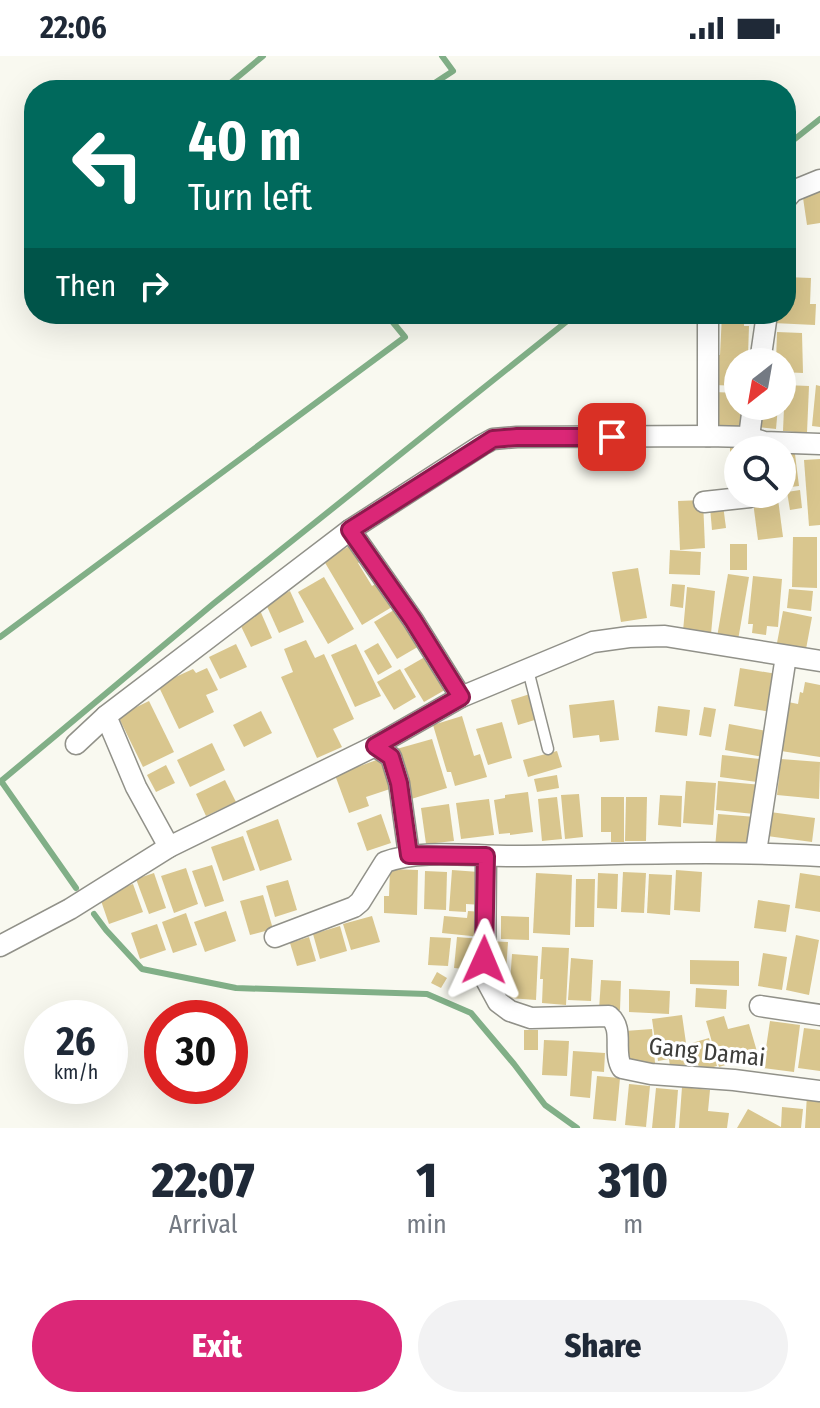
<!DOCTYPE html>
<style>
:root{--surface:#fff;--page:#f2f2f3;--text:#1f2937;--muted:#747a83;--accent:#db2777}
body{margin:0;font-family:"Fira Sans Condensed",sans-serif;background:var(--page);color:var(--text);height:100vh;display:flex;flex-direction:column;font-size:30px;white-space:nowrap}
*{box-sizing:border-box;margin:0}
p{font-size:26px;color:var(--muted)}
.icon{flex:none;width:44px;height:44px;fill:none;stroke:currentColor;stroke-width:2;stroke-linecap:round;stroke-linejoin:round}
.map{position:relative;height:1072px;overflow:hidden}
.side{display:flex;flex-direction:column;background:var(--surface);flex:1}
.side>*{flex:none}
.top-card{position:absolute;left:24px;top:24px;width:772px;height:244px;border-radius:32px;box-shadow:0 8px 32px #0002;background:#00695c;color:#fff;overflow:hidden}
.needle{width:52px;rotate:211deg}
.controls{position:absolute;left:724px;top:292px;display:grid;gap:16px}
.controls a{display:grid;place-items:center;width:72px;height:72px;border-radius:50%;background:var(--surface);box-shadow:0 8px 32px #0002;font-size:40px}
.speed{position:absolute;left:24px;top:944px;display:flex;gap:16px;font-size:40px;font-weight:700;text-align:center}
.speed>*{display:grid;place-content:center;width:104px;height:104px;border-radius:50%;background:var(--surface);box-shadow:0 8px 32px #0002;line-height:1}
.speed small{font-size:20px;font-weight:400}
.speed .limit{border:12px solid #d22;background:#fff;color:#111}
.pin{position:absolute;display:grid;place-items:center;width:68px;height:68px;color:#fff;margin:-34px;border-radius:16px;box-shadow:0 4px 12px #0006}
.me{position:absolute;width:88px;margin:-44px;rotate:1deg;stroke-linejoin:round;filter:drop-shadow(0 0 6px #0008)}
.turn{display:flex;align-items:center;gap:28px;height:168px;padding:0 32px;font-size:36px}
.turn .icon{width:104px;height:104px;stroke-width:2.5}
.turn b{display:block;font-size:56px;line-height:68px}
.then{display:flex;align-items:center;height:76px;padding:0 32px;background:#0003;gap:16px;font-size:30px}
.eta{display:flex;justify-content:space-evenly;align-items:center;height:136px;text-align:center}
.eta b{font-size:48px;font-weight:800;line-height:56px}
.button{display:flex;gap:16px;margin-top:auto;padding:16px 32px}
.button a{flex:1;height:92px;border-radius:48px;background:var(--accent);color:#fff;font-size:32px;font-weight:800;line-height:92px;text-align:center}
.button a+a{background:var(--page);color:var(--text)}
.status{display:flex;justify-content:space-between;align-items:center;height:56px;padding:0 40px;background:var(--surface);direction:ltr}
.status svg{height:22px;fill:currentColor}
.map>svg:first-child{display:block}
.lines{fill:none;stroke-linecap:round;stroke-linejoin:round}
.stream{stroke:#81af87;stroke-width:6}
.building{fill:#d9c68e}
.lane-casing{stroke:#919189;stroke-width:13}
.street-casing{stroke:#919189;stroke-width:23}
.lane{stroke:#fff;stroke-width:10}
.street{stroke:#fff;stroke-width:20}
.route-casing{stroke:#8e194d;stroke-width:20}
.route{stroke:#db2777;stroke-width:14}
.labels{text-anchor:middle;stroke-width:6;stroke-linejoin:round;paint-order:stroke}
.street-label{font-size:24px;fill:#3d3d3a;stroke:#fff}
</style>
<div class="status"><b>22:06</b><svg viewBox="0 0 49 12"><path d="M0 12V9h3v3zM5 12V6h3v6zM10 12V3h3v9zM15 12V0h3v12zM26 1h20v11H26zM47 4h2v5h-2z"/></svg></div>
<div class="map">
<svg width="820" height="1072" viewBox="0 0 820 1072">
<rect width="100%" height="100%" fill="#f9f9f0"/>
<g class="lines">
<g class="stream">
<path d="M222,34l41,-34"/>
<path d="M424,34l29,-19 -11,-15"/>
<path d="M786,90l34,-27"/>
<path d="M0,581l405,-300 -19,-23"/>
<path d="M1,725l75,107"/>
<path d="M0,726l213,-178 363,-290"/>
<path d="M94,858l12,16 36,39 94,19 191,6 44,19 43,51 31,41 32,23"/>
</g>
</g>
<g class="building">
<path d="M820,133v34l-13,2 -5,-34z"/>
<path d="M786,221l25,1 -1,26h6l-1,21 -42,-2v-9h13z"/>
<path d="M722,258h22v12h5l-1,30h4v6h-14v24l-23,-1 1,-30h4z"/>
<path d="M777,276l25,1 1,40 -21,-1v-10h-6z"/>
<path d="M785,329l24,1 -2,47 -24,-2z"/>
<path d="M816,329l4,1v41l-8,-1z"/>
<path d="M714,336l24,1v13h7l-1,21 -31,-1z"/>
<path d="M759,350h19l-2,23 -19,-2z"/>
<path d="M794,390l5,40 -17,2v-38z"/>
<rect x="730" y="392" width="8" height="37"/>
<path d="M820,403v66l-11,1 -5,-66z"/>
<path d="M800,434l2,18 -12,2 -3,-18z"/>
<path d="M778,443l5,38 -25,3 -5,-38z"/>
<path d="M703,444l2,48 -25,2 -2,-49z"/>
<path d="M723,449l3,23 -14,2 -2,-23z"/>
<path d="M793,481h24v51l-25,-1z"/>
<rect x="730" y="488" width="17" height="26"/>
<path d="M351,489l9,17 -2,1 14,23 5,-3 15,24 -30,18 -38,-64z"/>
<path d="M670,494l31,2 -1,23 -31,-1z"/>
<path d="M638,512l9,50 -26,4 -9,-50z"/>
<path d="M728,518l21,3 -11,63 -21,-3z"/>
<path d="M753,520l29,3 -4,48 -11,-1 -1,9 -14,-2 1,-9h-5z"/>
<path d="M324,521l30,52 -26,15 -30,-52z"/>
<path d="M672,528l13,1 -2,23 -13,-2z"/>
<path d="M687,531l28,4 -4,43 -28,-3z"/>
<path d="M789,533l24,2 -2,20 -24,-3z"/>
<path d="M290,535l14,31 -25,11 -14,-31z"/>
<path d="M399,551l22,38 -24,14 -23,-37z"/>
<path d="M259,552l13,30 -21,9 -14,-29z"/>
<path d="M783,555l29,6 -6,32 -29,-6z"/>
<path d="M306,584l9,18 9,-4 30,65 -21,10 9,18 -25,11 -36,-81 12,-5 -9,-23z"/>
<path d="M378,587l14,24 -14,8 -14,-24z"/>
<path d="M236,588l11,23 -27,12 -11,-22z"/>
<path d="M356,588l25,52 -26,11 -24,-52z"/>
<path d="M430,598l20,33 -26,15 -20,-33z"/>
<path d="M207,612l11,22 -12,5 8,17 -35,17 -21,-44 35,-16 3,4z"/>
<path d="M740,612l37,6 -6,38 -37,-6z"/>
<path d="M400,613l16,28 -22,13 -17,-28z"/>
<path d="M805,626l15,3v72l-39,-6 7,-49 10,2 2,-12 3,1z"/>
<path d="M530,638l8,25 -20,6 -7,-25z"/>
<path d="M614,644l5,40 -19,2 -1,-7 -26,3 -4,-33z"/>
<path d="M149,645l25,51 -31,15 -25,-51z"/>
<path d="M658,650l32,4 -3,26 -32,-4z"/>
<path d="M704,651l12,2 -5,28 -12,-2z"/>
<path d="M261,655l11,22 -28,14 -11,-22z"/>
<path d="M462,660l12,40 6,-2 7,23 -32,9 -4,-14h-4l-14,-47z"/>
<path d="M502,666l10,36 -24,7 -12,-36z"/>
<path d="M729,668l38,7 -4,26 -38,-7z"/>
<path d="M432,683l15,49 -39,12 -15,-50z"/>
<path d="M212,687l13,27 -35,17 -13,-27z"/>
<path d="M557,695l5,16 -34,10 -5,-17z"/>
<path d="M722,699l38,4 -3,23 -37,-5z"/>
<path d="M382,702l11,30 -27,9 3,9 -20,7 -14,-38z"/>
<path d="M781,703l39,3 -1,37 -42,-4z"/>
<path d="M166,709l9,18 -19,9 -9,-17z"/>
<path d="M557,719l2,13 -22,4 -3,-13z"/>
<path d="M225,724l11,22 -30,14 -10,-22z"/>
<path d="M686,725l30,2 -3,42 -30,-2z"/>
<path d="M718,725l44,4 -8,29 -38,-4z"/>
<path d="M528,736l5,40 -23,3v-2l-11,1 -5,-34 11,-2v-3z"/>
<path d="M579,738l4,43 -18,2 -4,-44z"/>
<path d="M660,739l22,1 -1,31 -23,-2z"/>
<path d="M557,741l5,42 -20,2 -4,-42z"/>
<path d="M601,741h23v45h-13v-10h-10z"/>
<path d="M626,741h21l-1,44h-21z"/>
<path d="M489,743l5,36 -33,4 -5,-36z"/>
<path d="M449,748l5,37 -28,3 -5,-36z"/>
<path d="M770,756l45,6 -3,24 -45,-6z"/>
<path d="M381,758l10,29 -24,8 -10,-28z"/>
<path d="M718,758l38,3 -3,32 -38,-1z"/>
<path d="M278,763l14,41 -32,11 -14,-40z"/>
<path d="M243,780l12,34 -32,11 -12,-34z"/>
<path d="M212,809l12,36 -19,6 -13,-36z"/>
<path d="M186,812l12,36 -24,9 -13,-37z"/>
<path d="M390,813l28,1 -1,45 -33,-2v-17h5z"/>
<path d="M452,814l27,2 4,33 -17,-1v8l-17,-1z"/>
<path d="M676,814l26,2 -2,40 -26,-2z"/>
<path d="M425,815l22,1 -1,38 -22,-1z"/>
<path d="M623,816l23,1 -2,40 -23,-1z"/>
<path d="M154,817l12,35 -17,6 -13,-35z"/>
<path d="M536,817l36,2 -2,60 -37,-2z"/>
<path d="M598,817l20,1 -1,35 -20,-1z"/>
<path d="M800,817l20,3v36l-25,-4z"/>
<path d="M649,818l23,1 -2,40 -23,-2z"/>
<path d="M576,823h19l-1,48h-19z"/>
<path d="M288,824l9,30 -22,7 -9,-31z"/>
<path d="M133,828l10,28 -34,12 -10,-29z"/>
<path d="M263,839l10,34 -23,6 -10,-34z"/>
<path d="M758,844l32,5 -4,27 -32,-4z"/>
<path d="M226,855l10,30 -31,11 -11,-30z"/>
<path d="M468,855l15,1 -2,25 -39,-4 2,-17 23,2z"/>
<path d="M186,857l11,32 -24,8 -11,-31z"/>
<path d="M372,860l8,26 -29,8 -8,-26z"/>
<path d="M501,860l28,1v23l-28,-1z"/>
<path d="M157,868l9,26 -26,9 -9,-26z"/>
<path d="M340,870l7,25 -27,8 -7,-25z"/>
<path d="M796,879l23,5 -10,55 -23,-5z"/>
<path d="M309,881l7,24 -19,5 -7,-23z"/>
<path d="M430,881l21,1 -3,28 -20,-1z"/>
<path d="M457,881l24,2 -6,31 -21,-2z"/>
<path d="M487,885l21,1 -2,29 -20,-1z"/>
<path d="M542,891l27,1 -3,57 -24,-2 1,-24h-3z"/>
<path d="M763,897l24,4 -5,33 -24,-4z"/>
<path d="M512,898l26,2 -2,44 -27,-2z"/>
<path d="M571,902l22,2 -2,41 -23,-1z"/>
<path d="M690,904l49,1v25l-49,-2z"/>
<path d="M437,916l10,6 -6,10 -10,-5z"/>
<path d="M601,924l20,1 -1,29 -21,-1z"/>
<path d="M696,932l31,2 -1,19 -31,-2z"/>
<path d="M629,933l41,2 -1,23 -40,-2z"/>
<path d="M682,959l7,49 -19,3 -1,-8 -11,2 -6,-42z"/>
<path d="M724,960l4,13 21,-5 9,31 -39,12 -13,-46z"/>
<path d="M770,965l30,4 -6,47 -31,-4z"/>
<path d="M804,972l16,2v41l-22,-3z"/>
<path d="M652,973l3,34 -27,3 -3,-35z"/>
<rect x="524" y="974" width="14" height="20"/>
<path d="M709,982l8,28 -17,5 -8,-28z"/>
<path d="M544,984l25,1 -2,35 -25,-1z"/>
<path d="M573,995l32,2 -1,19 -12,-1 -2,27 -20,-2z"/>
<path d="M597,1020l23,2 -4,43 -23,-2z"/>
<path d="M629,1028l21,2 -4,41 -21,-2z"/>
<path d="M682,1031l28,3 -2,21 21,2 -2,15h-48z"/>
<path d="M656,1032l22,2 -3,38h-23z"/>
<path d="M807,1039h13v33h-15z"/>
<path d="M782,1051l21,2 -2,19h-64l11,-19 33,18z"/>
</g>
<g class="lines">
<g class="lane-casing">
<path id="lane" d="M528,614l20,79"/>
</g>
<g class="street-casing">
<g id="street">
<path d="M786,143l7,-8 27,-11"/>
<path d="M708,258v122"/>
<path d="M760,306l7,-48"/>
<path d="M749,381l4,-31"/>
<path d="M704,446l46,-5 7,-3"/>
<path d="M350,474l63,90 48,77"/>
<path d="M76,688l30,-28"/>
<path d="M375,690l16,11 8,26 10,72"/>
<path d="M169,791l-33,-60 -30,-71 244,-186 132,-85 11,-6 24,-2 191,-1 41,1 15,5 56,2"/>
<path d="M756,796l30,-196"/>
<path d="M486,800l-1,122 13,24 12,9 21,7 78,-2c16,13 3,36 13,52l29,6 83,6 86,11"/>
<path d="M275,881l79,-30 6,-5 25,-40c34,-13 85,-6 122,-6 104,-1 209,-6 313,0"/>
<path d="M0,890l70,-37 99,-62 206,-101 86,-49 132,-55 36,-5 36,-1 155,25"/>
<path d="M760,950l60,9"/>
</g>
</g>
<use href="#lane" class="lane"/>
<use href="#street" class="street"/>
</g>
<g class="lines">
<g class="route-casing">
<path id="route" d="M484,904l2,-104 -77,-1 -10,-72 -8,-26 -16,-11 86,-49 -48,-77 -63,-90 143,-91 24,-2h95"/>
</g>
<use href="#route" class="route"/>
</g>
<g class="labels">
<g class="street-label">
<text transform="translate(707 996) rotate(6)" y="8">Gang Damai</text>
</g>
</g>
</svg>
<div class="controls">
<a><svg class="needle" viewBox="-14 -14 28 28"><path d="M0-13l5 13h-10z" fill="#e53935"/><path d="M0 13l5-13h-10z" fill="#747a83"/></svg></a>
<a><svg class="icon" aria-label="search" viewBox="0 0 24 24"><circle cx="10" cy="10" r="6"/><path d="M15 15l6 6"/></svg></a>
</div>
<div class="speed"><div>26<small>km/h</small></div><div class="limit">30</div></div>
<div class="pin" style="left:612px;top:381px;background:#d93025"><svg class="icon" aria-label="arrive" viewBox="0 0 24 24"><path d="M6 21V4h12l-3 4 3 4H6"/></svg></div>
<svg class="me" style="left:484px;top:904px" viewBox="-20 -20 40 40"><path d="M0-17L14 15 0 8-14 15z" fill="#db2777" stroke="#fff" stroke-width="4"/></svg>
<div class="top-card">
<div class="turn"><svg class="icon" aria-label="left" viewBox="0 0 24 24"><path d="M17 20v-9H6M10 6l-5 5 5 5"/></svg><div><b>40 m</b>Turn left</div></div>
<div class="then">Then<svg class="icon" aria-label="right" viewBox="0 0 24 24"><path d="M7 20v-9h11M14 6l5 5-5 5"/></svg></div>
</div>
</div>
<section class="side">
<div class="eta">
<div><b>22:07</b><p>Arrival</p></div>
<div><b>1</b><p>min</p></div>
<div><b>310</b><p>m</p></div>
</div>
<div class="button"><a>Exit</a><a>Share</a></div>
</section>
